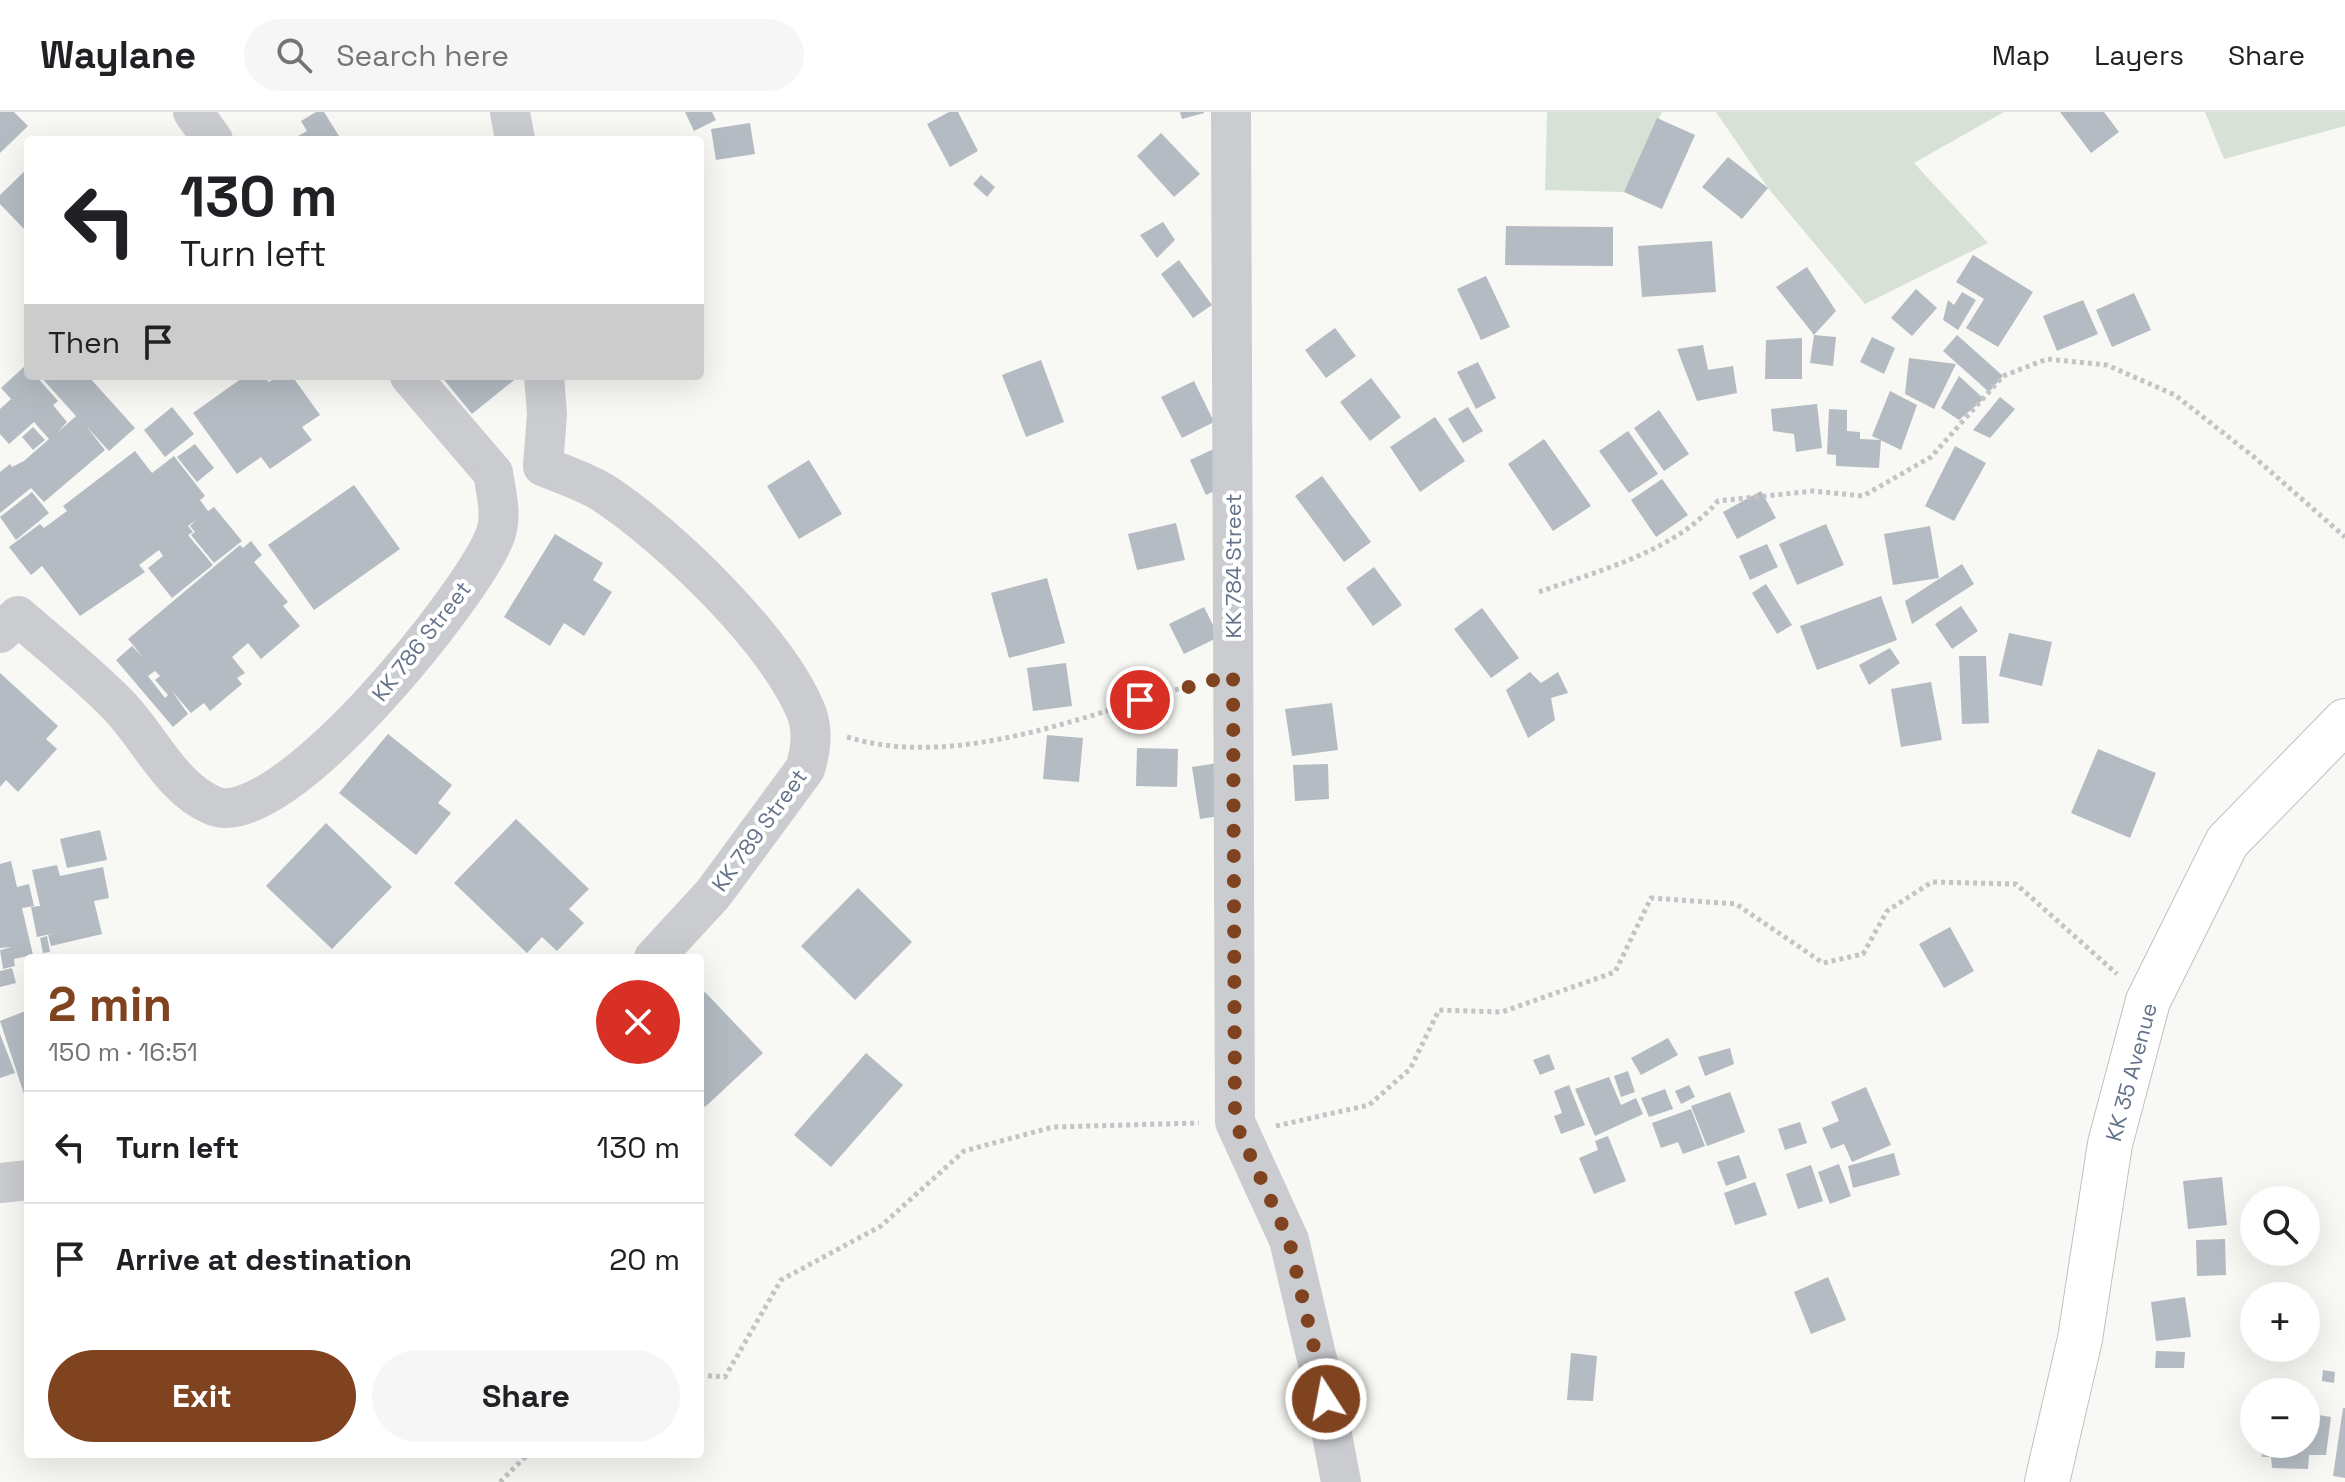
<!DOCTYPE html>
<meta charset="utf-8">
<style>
body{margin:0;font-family:"Space Grotesk",sans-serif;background:#f6f6f6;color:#202124;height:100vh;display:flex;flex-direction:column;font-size:30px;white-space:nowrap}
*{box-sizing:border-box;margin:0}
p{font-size:26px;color:#757577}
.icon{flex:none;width:44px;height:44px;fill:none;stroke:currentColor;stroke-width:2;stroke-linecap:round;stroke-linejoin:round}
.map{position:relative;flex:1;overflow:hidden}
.panel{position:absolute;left:24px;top:842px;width:680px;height:504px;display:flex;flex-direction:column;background:#fff;border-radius:8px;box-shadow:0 8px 32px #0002}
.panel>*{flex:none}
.guide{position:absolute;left:24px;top:24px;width:680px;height:244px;border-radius:8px;box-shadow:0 8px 32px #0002;background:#fff;color:#202124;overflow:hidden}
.tools{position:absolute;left:2240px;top:1074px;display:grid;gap:16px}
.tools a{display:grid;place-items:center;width:80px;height:80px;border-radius:50%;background:#fff;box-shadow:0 8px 32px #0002;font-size:40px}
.pin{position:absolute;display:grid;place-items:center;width:68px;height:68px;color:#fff;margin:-34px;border:4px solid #fff;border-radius:50%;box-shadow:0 2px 8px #0007}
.me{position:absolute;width:88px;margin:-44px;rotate:349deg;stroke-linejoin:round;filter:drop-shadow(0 0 6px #0008)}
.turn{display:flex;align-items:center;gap:28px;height:168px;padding:0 24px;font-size:36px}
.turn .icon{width:104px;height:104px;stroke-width:2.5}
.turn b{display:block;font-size:56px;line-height:68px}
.then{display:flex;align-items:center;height:76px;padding:0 24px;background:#0003;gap:16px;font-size:30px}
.round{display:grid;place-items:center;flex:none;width:84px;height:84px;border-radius:42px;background:#f6f6f6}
.summary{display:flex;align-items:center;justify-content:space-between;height:136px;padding:0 24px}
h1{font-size:48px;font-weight:700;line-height:60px;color:#80431f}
.action{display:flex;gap:16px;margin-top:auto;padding:16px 24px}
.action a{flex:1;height:92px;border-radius:48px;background:#80431f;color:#fff;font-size:32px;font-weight:700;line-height:92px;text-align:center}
.action a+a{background:#f6f6f6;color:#202124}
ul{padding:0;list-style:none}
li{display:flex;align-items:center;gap:24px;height:112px;padding:0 24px;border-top:2px solid #e0e0e0}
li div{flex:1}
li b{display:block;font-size:30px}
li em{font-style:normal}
header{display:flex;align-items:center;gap:48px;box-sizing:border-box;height:112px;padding:0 40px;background:#fff;border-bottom:2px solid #e0e0e0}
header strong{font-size:38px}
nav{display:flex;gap:44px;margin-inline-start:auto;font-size:28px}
.search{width:560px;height:72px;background:#f6f6f6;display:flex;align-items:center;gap:20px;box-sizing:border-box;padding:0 28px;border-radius:44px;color:#757577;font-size:30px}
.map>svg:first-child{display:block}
</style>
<header>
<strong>Waylane</strong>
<div class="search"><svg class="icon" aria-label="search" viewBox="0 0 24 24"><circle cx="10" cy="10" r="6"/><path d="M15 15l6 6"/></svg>Search here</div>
<nav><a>Map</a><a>Layers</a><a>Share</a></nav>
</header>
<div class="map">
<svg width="2345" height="1370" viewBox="0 0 2345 1370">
<rect width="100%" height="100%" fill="#f8f8f5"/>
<g fill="#d8e1d5">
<path d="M1547,0H1662L1624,80L1545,78Z"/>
<path d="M1716,0H2004L1914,51L1988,131L1865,192L1768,76Z"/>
<path d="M2205,0H2345V14L2224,47Z"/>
</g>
<g fill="#b4bbc2" fill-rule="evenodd">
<path d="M0,0H14L28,14L0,41Z"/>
<path d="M316,0H324L339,24L333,28H291L307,19L301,9Z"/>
<path d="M685,0H712L716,8L694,19Z"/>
<path d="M949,0H958L978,39L950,55L927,12Z"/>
<path d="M1180,0H1204V1L1182,7Z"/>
<path d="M2060,0H2104L2119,20L2091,41Z"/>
<path d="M1657,6L1695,23L1662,97L1624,80Z"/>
<path d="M750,11L755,42L716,48L711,17Z"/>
<path d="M1161,21L1200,62L1174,85L1137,44Z"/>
<path d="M1728,45L1768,76L1742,107L1702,75Z"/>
<path d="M28,56V121L0,92V83Z"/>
<path d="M981,63L995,75L987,85L973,72Z"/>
<path d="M1163,110L1175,128L1157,146L1140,123Z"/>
<path d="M1506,114L1613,115V154L1505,153Z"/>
<path d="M1712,129L1716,180L1642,185L1638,134Z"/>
<path d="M1973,143L2033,180L1998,235L1966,216L1984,187L1956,170Z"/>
<path d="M1179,148L1212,193L1193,206L1161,162Z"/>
<path d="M1807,155L1836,199L1814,223L1776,175Z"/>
<path d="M1486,164L1510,215L1481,228L1457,177Z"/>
<path d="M1916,177L1937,196L1912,224L1891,206Z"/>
<path d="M1962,180L1976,188L1958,218L1943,208L1948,188L1954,193Z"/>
<path d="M2134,181L2151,218L2112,235L2096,198Z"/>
<path d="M2083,188L2098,222L2057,239L2043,204Z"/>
<path d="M1335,216L1356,244L1326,266L1305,238Z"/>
<path d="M1814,223L1836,225L1833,254L1810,251Z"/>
<path d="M1957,223L2003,264L1989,280L1943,239Z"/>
<path d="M1872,225L1895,236L1884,262L1860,250Z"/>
<path d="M1802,226V267H1765L1766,228Z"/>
<path d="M1703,233L1708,258L1733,254L1737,281L1697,289L1677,237Z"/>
<path d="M1909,246L1956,252L1934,297L1905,282Z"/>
<path d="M1041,248L1064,310L1026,325L1002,263Z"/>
<path d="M1478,250L1496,286L1476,297L1457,260Z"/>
<path d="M26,253L28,264H36L58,289L53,293L67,310L57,321L76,304L40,264H88L135,316L109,339L86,314L105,338L44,390L31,376L0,401V360L10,352L12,355L24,349L49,327L34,310L9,332L0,322V297L11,287L1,276Z"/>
<path d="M245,264H264L269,270L278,264H292L320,303L302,315L312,328L270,357L261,345L237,362L193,301Z"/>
<path d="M441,264H519L472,302Z"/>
<path d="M1959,264L1984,287L1959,308L1941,296Z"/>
<path d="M1371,266L1401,305L1370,329L1340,290Z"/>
<path d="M1194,269L1214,310L1182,326L1161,285Z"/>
<path d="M1890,279L1917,293L1901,338L1872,324Z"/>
<path d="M2000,285L2015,297L1990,326L1973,318Z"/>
<path d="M1817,292L1822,336L1796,340L1794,322L1773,319L1771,297Z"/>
<path d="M172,295L194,322L165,345L144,318Z"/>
<path d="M1468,295L1483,319L1463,331L1448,307Z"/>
<path d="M1829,297L1847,298V319L1860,320V327L1881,328L1879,356L1836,354V343L1827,342Z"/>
<path d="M1659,298L1689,342L1664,359L1634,316Z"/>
<path d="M1435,305L1465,349L1420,380L1390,335Z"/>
<path d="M33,315L45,328L33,338L22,325Z"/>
<path d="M1628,319L1658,362L1629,381L1599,339Z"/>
<path d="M1544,327L1591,394L1553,419L1508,352Z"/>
<path d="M1231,329L1247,364L1206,383L1190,348Z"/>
<path d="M195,332L214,356L197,370L177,345Z"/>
<path d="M1955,334L1986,351L1954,409L1925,394Z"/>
<path d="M135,339L152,361L174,344L205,384L200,388L208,399L214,395L242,429L214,451L191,423L195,420L190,414L196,408L188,414L193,420L188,423L213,453L172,486L148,456L163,444L159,438L139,453L145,460L80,504L42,454L31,463L9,435L40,412L44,416L67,399L63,394Z"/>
<path d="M809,348L842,402L799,427L767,374Z"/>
<path d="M1322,364L1371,430L1344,450L1295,384Z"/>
<path d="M1662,367L1688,403L1656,425L1631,388Z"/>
<path d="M354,373L400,437L314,498L268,433Z"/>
<path d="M1761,379L1776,406L1737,427L1723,400Z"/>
<path d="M32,380L49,401L16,428L0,405Z"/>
<path d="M1176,411L1185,448L1137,458L1128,422Z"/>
<path d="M1826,412L1844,453L1797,473L1779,432Z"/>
<path d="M1930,414L1939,466L1893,473L1884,422Z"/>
<path d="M555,422L603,451L593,468L612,480L584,524L564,511L550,534L504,505Z"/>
<path d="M251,429L262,443L254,450L288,490L283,494L300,514L261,547L248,531L232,545L245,561L237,566L242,572L210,599L204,591L191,601L172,579L188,602L173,615L116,548L132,534L143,545L128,527L240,433L243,436ZM155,559L160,564L155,568L168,583L165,586L148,564Z"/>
<path d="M1767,432L1778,455L1750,468L1739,444Z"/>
<path d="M1962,452L1974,472L1912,512L1905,489Z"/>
<path d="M1374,455L1402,493L1373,514L1346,476Z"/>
<path d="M1047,466L1065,531L1009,546L991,481Z"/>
<path d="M1766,472L1792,513L1777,522L1752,481Z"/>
<path d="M1881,484L1897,528L1817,558L1800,514Z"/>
<path d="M1961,494L1978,519L1952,537L1935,512Z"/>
<path d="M1204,495L1219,525L1184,542L1169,512Z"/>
<path d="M1482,496L1519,546L1491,566L1454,517Z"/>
<path d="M2009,521L2052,530L2042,574L1999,564Z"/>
<path d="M1890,536L1900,551L1869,573L1859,553Z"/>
<path d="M1959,544H1986L1989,611L1962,612Z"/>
<path d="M1066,551L1072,594L1033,599L1027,556Z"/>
<path d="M1530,560L1541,571L1558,560L1568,581L1551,586L1555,608L1528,626L1506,578Z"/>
<path d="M0,561L58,614L46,627L57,637L18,680L6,668L0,675Z"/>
<path d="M1931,570L1942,628L1901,635L1891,577Z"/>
<path d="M1332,591L1338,638L1292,644L1285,597Z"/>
<path d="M388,622L452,673L438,691L451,701L416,743L339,681Z"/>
<path d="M1047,623L1083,626L1079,670L1043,667Z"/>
<path d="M1137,636L1178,637L1177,675L1136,674Z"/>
<path d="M2098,637L2156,661L2130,726L2071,701Z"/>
<path d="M1231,649L1240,701L1200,707L1192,655Z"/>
<path d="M1328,652L1329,687L1295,689L1293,653Z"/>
<path d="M516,707L589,777L569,797L584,811L557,839L542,825L527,841L454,771Z"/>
<path d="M326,711L392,775L332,837L266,774Z"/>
<path d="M100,718L107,748L67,756L60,727Z"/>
<path d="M11,749L17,775L29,772L34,794L22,796L33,843L14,847L15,854L3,857L0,838L12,835L0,836V752Z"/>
<path d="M57,753L60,764L103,755L109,786L94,789L102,822L51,834L48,823L55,821L37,825L31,795L40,794L32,758Z"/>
<path d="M858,776L912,830L855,888L801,834Z"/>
<path d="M1950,815L1974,859L1944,876L1919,832Z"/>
<path d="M47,824L50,840L43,841L40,826Z"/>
<path d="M12,856L16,871L0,875V859Z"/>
<path d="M705,880L763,941L705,995L700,989V884Z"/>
<path d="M28,898V984L25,985L0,909Z"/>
<path d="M0,922L15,961L0,966Z"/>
<path d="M1668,926L1678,943L1641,963L1631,946Z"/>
<path d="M1730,936L1734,952L1705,964L1698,945Z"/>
<path d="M866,941L903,973L831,1055L794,1023Z"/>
<path d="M1549,942L1555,957L1540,963L1533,948Z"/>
<path d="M1628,959L1635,980L1621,985L1614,964Z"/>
<path d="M1609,965L1621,993L1636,986L1643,1002L1595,1024L1575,977Z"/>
<path d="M1569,973L1585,1013L1561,1022L1554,1004L1562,1001L1554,979Z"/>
<path d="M1689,973L1695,985L1681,992L1675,979Z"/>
<path d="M1866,975L1891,1033L1852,1050L1844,1032L1831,1037L1822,1016L1839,1009L1831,990Z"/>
<path d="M1665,977L1673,997L1649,1005L1641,986Z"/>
<path d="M1730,980L1745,1020L1707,1034L1691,994Z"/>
<path d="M1691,997L1705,1034L1683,1042L1678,1030L1661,1036L1652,1011Z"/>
<path d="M1800,1010L1807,1031L1785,1038L1778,1017Z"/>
<path d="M1608,1024L1626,1069L1594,1082L1579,1046L1598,1038L1595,1029Z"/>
<path d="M1894,1041L1900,1063L1853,1076L1848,1054Z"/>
<path d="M1739,1043L1747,1066L1726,1074L1717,1050Z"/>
<path d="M1839,1052L1851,1084L1830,1092L1818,1060Z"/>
<path d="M1811,1053L1823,1089L1798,1097L1786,1062Z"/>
<path d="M2222,1065L2227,1113L2188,1117L2183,1069Z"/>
<path d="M1755,1070L1767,1103L1735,1113L1724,1081Z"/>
<path d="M2225,1127L2226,1163L2197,1164L2196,1128Z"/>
<path d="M1828,1165L1846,1208L1811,1222L1794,1180Z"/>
<path d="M2185,1185L2191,1225L2156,1229L2151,1190Z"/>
<path d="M2156,1239L2185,1240L2184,1256H2155Z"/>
<path d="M1571,1241L1597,1244L1593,1289L1567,1288Z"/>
<path d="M2323,1258L2335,1260L2334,1271L2322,1269Z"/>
<path d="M2307,1283L2312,1302L2331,1305L2326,1343H2309L2308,1357L2272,1356L2271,1345H2262L2261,1332H2306Z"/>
<path d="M2343,1296H2345V1366L2333,1364Z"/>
</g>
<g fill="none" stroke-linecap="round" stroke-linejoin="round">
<g stroke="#bec1c7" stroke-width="46">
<path id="secondary" d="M2047,1370L2080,1227L2110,1032L2148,889L2227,730L2345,609"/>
</g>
<g stroke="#c2c4c6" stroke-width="5" stroke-dasharray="4 4" stroke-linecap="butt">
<path d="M1539,480C1600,458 1674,440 1718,389L1813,379L1863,384L1931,345L2003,264L2047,247L2107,253L2175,283L2254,345L2345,425"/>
<path d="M847,625C958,659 1090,601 1196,572"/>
<path d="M1276,1014L1369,993L1410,957L1439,898L1502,900L1615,860L1651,786L1736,792L1823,851L1863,842L1887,799L1932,770L2016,772L2117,862"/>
<path d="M700,1263L725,1265L781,1168L881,1114L964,1039L1053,1015L1199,1011"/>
<path d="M500,1370L528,1342"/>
</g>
<g stroke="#caccd0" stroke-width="40">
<path d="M193,0L213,28"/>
<path d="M510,0L515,28"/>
<path d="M1231,0L1235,1010L1289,1128L1320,1260L1341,1370"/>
<path d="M410,264L493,361"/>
<path d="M543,354C563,363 587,370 605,382C670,425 774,526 805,597C814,617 811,638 805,657L713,782L654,846"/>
<path d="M543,354L547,302L544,264"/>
<path d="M0,521L18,504C51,533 87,561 118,593C149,624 171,677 214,694C282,721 476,480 496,421C502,402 496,380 493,361"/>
<path d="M0,1071L28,1068"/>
</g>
<use href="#secondary" stroke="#fff" stroke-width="44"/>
</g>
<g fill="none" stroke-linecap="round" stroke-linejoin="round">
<path stroke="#80431f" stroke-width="14" stroke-dasharray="0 25.2" d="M1140,588L1233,563L1235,1010L1289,1128L1326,1287"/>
</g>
<g text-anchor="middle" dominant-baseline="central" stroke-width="8" stroke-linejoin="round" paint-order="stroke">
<g font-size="22" fill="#647389" stroke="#fff">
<text transform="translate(1233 454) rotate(-90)">KK 784 Street</text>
<text transform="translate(421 529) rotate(-52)">KK 786 Street</text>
<text transform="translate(759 718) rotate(-54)">KK 789 Street</text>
<text transform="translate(2131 960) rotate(-75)">KK 35 Avenue</text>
</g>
</g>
</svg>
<div class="tools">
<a><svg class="icon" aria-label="search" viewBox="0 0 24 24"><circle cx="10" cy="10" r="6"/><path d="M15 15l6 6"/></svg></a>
<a>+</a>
<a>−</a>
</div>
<div class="pin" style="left:1140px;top:588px;background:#d93025"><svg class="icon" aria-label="arrive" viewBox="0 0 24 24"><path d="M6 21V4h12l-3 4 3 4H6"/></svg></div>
<svg class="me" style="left:1326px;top:1287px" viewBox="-20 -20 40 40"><circle r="17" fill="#80431f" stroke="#fff" stroke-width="3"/><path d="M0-11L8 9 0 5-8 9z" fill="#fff"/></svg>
<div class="guide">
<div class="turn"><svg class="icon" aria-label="left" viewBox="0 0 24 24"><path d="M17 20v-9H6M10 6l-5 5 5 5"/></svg><div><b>130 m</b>Turn left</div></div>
<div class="then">Then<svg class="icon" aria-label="arrive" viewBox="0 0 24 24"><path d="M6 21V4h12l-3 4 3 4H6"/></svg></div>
</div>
<section class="panel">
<div class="summary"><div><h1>2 min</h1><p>150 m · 16:51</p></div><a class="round" style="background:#d93025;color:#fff"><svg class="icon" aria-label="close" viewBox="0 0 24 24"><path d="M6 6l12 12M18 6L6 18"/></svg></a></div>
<ul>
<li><svg class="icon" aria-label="left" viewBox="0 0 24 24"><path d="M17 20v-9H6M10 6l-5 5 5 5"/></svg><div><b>Turn left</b></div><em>130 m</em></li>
<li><svg class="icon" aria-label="arrive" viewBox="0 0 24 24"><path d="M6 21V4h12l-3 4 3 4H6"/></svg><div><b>Arrive at destination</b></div><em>20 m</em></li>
</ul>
<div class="action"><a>Exit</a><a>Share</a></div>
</section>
</div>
